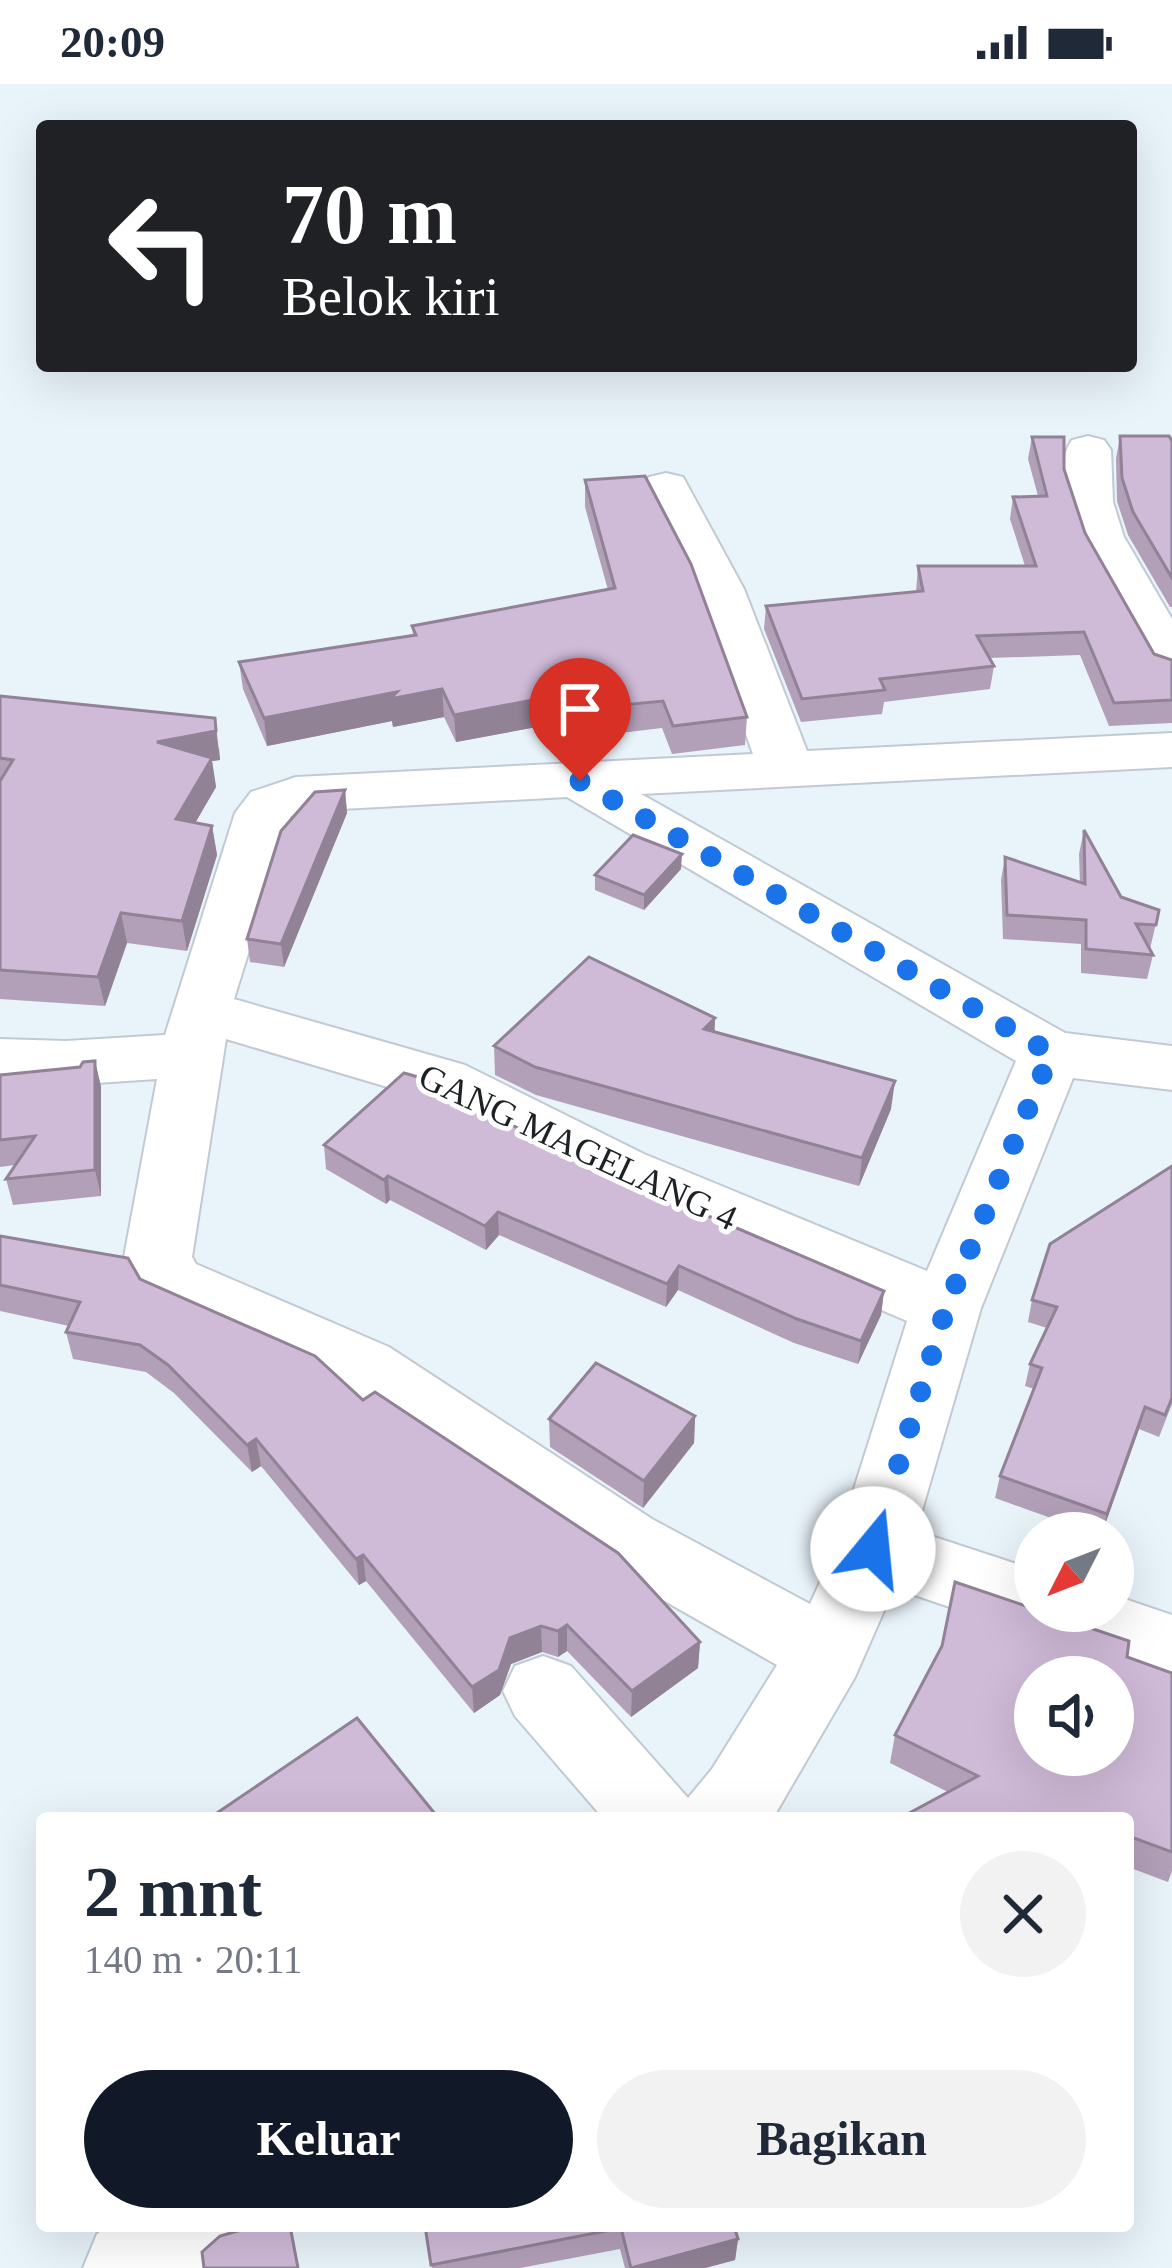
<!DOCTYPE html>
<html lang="id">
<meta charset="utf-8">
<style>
body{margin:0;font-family:Georgia,serif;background:#f2f2f3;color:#1f2937;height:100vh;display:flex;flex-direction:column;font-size:45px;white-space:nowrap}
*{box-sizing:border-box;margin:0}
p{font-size:39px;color:#747a83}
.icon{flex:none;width:66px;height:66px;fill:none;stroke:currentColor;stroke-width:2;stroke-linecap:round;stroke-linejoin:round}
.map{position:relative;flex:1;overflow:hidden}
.side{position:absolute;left:36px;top:1728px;width:1098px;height:420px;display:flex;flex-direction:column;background:#fff;border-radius:12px;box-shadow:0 12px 48px #0002}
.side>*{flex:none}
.top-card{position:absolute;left:36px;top:36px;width:1101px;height:252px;border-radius:12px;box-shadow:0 12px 48px #0002;background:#202124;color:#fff;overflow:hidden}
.needle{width:78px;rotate:228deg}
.tools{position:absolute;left:1014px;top:1428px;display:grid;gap:24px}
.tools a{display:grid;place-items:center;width:120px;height:120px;border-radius:50%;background:#fff;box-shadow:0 12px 48px #0002;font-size:60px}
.pin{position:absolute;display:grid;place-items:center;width:102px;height:102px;color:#fff;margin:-123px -51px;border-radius:50% 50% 50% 0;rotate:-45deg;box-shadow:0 0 12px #0007}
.pin .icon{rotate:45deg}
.me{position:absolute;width:132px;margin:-66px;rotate:17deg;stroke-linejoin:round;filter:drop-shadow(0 0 9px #0008)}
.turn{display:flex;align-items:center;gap:42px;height:252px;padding:0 48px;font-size:54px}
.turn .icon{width:156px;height:156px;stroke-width:2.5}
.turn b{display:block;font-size:84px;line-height:102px}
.round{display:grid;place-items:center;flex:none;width:126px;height:126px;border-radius:63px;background:#f2f2f3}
.overview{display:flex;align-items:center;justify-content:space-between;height:204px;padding:0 48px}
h1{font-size:72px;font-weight:800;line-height:90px}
.button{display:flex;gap:24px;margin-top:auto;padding:24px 48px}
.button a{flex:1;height:138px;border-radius:72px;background:#111827;color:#fff;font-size:48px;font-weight:800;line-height:138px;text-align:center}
.button a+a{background:#f2f2f3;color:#1f2937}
.status{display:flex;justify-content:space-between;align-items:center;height:84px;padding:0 60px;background:#fff;direction:ltr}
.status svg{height:33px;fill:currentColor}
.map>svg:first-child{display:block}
</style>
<div class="status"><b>20:09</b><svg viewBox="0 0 49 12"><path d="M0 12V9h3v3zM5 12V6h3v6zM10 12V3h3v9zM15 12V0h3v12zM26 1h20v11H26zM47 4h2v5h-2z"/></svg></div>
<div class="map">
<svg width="1172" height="2184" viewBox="0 0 1172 2184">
<rect width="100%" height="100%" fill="#e9f3fa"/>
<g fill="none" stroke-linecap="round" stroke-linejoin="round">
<g stroke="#c1cad2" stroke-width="4">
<g id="minor">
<path d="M1088,352L1104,356L1111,366L1113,418L1124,453L1172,535V596L1153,591L1146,580C1119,531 1035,409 1072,356Z"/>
<path d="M666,389L683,393L744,505L807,667L1172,649V683L641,710L1065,949L1172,962V1006L1073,994L981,1224L916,1447L1035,1486V1527H1113V1511L1172,1531V1599L894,1504L855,1593L773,1734H603L515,1632L503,1607L515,1582L543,1572L571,1582L688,1714L712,1685L777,1581L598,1479L339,1303L148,1218L124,1173L157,995L66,1001L0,999V955L66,957L165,951L235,729L251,708L296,693L753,670L694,505L642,403L649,393ZM567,713L1016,977L927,1187L644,1070L465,981L234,915L291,732L304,727ZM226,955L421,1013L598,1104L907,1237L835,1465L810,1520L652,1435L389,1263L196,1180L192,1173Z"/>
<path d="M109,2142H235L221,2175L210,2184H83L97,2150Z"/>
</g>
</g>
<use href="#minor" fill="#fff" fill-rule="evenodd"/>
</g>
<g fill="#b2a0b9">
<path d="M1120,352L1172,357V523H1170L1128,451L1117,417L1116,375Z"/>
<path d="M1032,353L1064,385L1085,449L1154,570L1172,576V639L1109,642L1080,571L990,574L994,582L990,605L884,618L882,630L801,638L764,545L766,522L916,508L918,482H1025L1010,435L1013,413L1038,412L1028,375Z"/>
<path d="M585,396L747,633L745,661L672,670L662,644L612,650L607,630L456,658L444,633L393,643L392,637L267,662L243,605L239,578L413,551L412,542L608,506L585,423Z"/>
<path d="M0,612L219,664L220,676L212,677L216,703L195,739L212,742L217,771L187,867L127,859L105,922L0,915Z"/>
<path d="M345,706L347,729L284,883L250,878L247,855Z"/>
<path d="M1084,746L1121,813L1159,826L1150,865L1153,871L1147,895L1081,889V860L1003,855L1001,796L1005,773L1080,799L1079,770Z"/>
<path d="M681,785L644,826L595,806V791Z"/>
<path d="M715,934L714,948L891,1025L859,1102L536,1011L495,991L494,962Z"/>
<path d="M95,977L101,1003V1112L13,1121L6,1095L15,1081L0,1083V991L80,983Z"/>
<path d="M324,1061L596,1084L884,1207L881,1231L858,1280L794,1259L678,1206L666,1223L499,1151L486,1166L390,1116L386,1120L326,1085Z"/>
<path d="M1172,1082V1320L1159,1353L1139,1345L1102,1449H1093L995,1414L1000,1392L1034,1305L1025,1302L1030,1280L1047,1244L1028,1238L1032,1216Z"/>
<path d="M0,1152L140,1195L363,1316L700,1558L698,1584L631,1633L567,1567L558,1573L542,1568L511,1580L500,1611L474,1629L366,1497L359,1501L261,1382L252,1388L174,1309L146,1288L73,1275L66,1248L69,1242L0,1227Z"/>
<path d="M695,1332L694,1359L643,1424L550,1363L549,1335Z"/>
<path d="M1127,1573L1172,1589V1787L1168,1798L1128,1783V1734L948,1708L890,1679L895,1651Z"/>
<path d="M425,2142H734L738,2155L735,2176L705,2184H625L620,2165L520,2184H432Z"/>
</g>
<g fill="#918296">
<path d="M607,602V630L456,658L454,631Z"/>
<path d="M442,605L444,633L393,643L392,637L267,662L264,634L397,608Z"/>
<path d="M215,634L220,676L212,677L216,703L180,765L157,658Z"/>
<path d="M345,706L347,729L284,883L281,860Z"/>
<path d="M212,742L217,771L187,867L182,837Z"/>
<path d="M682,770L681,785L644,826V811Z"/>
<path d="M121,829L127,859L105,922L98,893Z"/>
<path d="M715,934L714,963L704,945Z"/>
<path d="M95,977L101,1003V1112L95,1086Z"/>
<path d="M895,997L891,1025L859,1102L862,1074Z"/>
<path d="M388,1092L390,1116L386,1120L384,1096Z"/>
<path d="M498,1128L499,1151L486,1166L485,1142Z"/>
<path d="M679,1182L678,1206L666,1223L667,1200Z"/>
<path d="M884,1207L881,1231L858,1280L861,1257Z"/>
<path d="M1145,1323L1139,1345L1102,1449L1107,1430Z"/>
<path d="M695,1332L694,1359L643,1424L644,1397Z"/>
<path d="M256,1355L261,1382L252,1388L247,1361Z"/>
<path d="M363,1471L366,1497L359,1501L356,1475Z"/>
<path d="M567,1541V1567L558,1573V1547Z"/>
<path d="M541,1542L542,1568L511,1580L500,1611L474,1629L472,1603L510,1554Z"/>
<path d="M700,1558L698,1584L631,1633L632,1607Z"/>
<path d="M738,2155L735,2176L705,2184H634Z"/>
</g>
<g fill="#cfbad7" stroke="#918296" stroke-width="3" fill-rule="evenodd">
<path d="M1120,352H1169L1172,357V494L1133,428L1122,394Z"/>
<path d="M1032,353H1064V385L1085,449L1154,570L1172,576V616L1114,619L1084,548L977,552L994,582L880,595L885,606L802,615L766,522L923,507L918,482H1036L1013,413L1047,412Z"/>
<path d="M645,392L691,480L747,633L673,642L663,617L613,622L607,602L454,631L442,605L390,615L397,608L264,634L239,578L416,551L412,542L615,504L585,396Z"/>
<path d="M0,612L215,634L216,647L157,658L212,674L176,735L212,742L182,837L121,829L98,893L0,886V697L13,676L0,674Z"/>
<path d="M345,706L281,860L247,855L281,747L315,708Z"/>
<path d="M1084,746L1121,813L1159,826L1156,841L1136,840L1153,871L1086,865V836L1007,831L1005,773L1085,800Z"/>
<path d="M633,751L682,770L644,811L595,791Z"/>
<path d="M589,873L715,934L704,945L895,997L862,1074L535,983L494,962Z"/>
<path d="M95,977V1086L6,1095L35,1052L0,1056V991L80,983L83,978Z"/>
<path d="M404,989L418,993L596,1084L884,1207L861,1257L797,1235L679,1182L667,1200L498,1128L485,1142L388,1092L384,1096L324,1061Z"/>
<path d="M1172,1082V1314L1165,1331L1145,1323L1107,1430L1000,1392L1042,1284L1030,1280L1057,1223L1032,1216L1050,1160Z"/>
<path d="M0,1152L128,1174L140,1195L315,1272L363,1316L375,1308L618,1469L700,1558L632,1607L567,1541L558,1547L541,1542L510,1554L499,1586L472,1603L363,1471L356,1475L256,1355L247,1361L168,1281L140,1261L66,1248L80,1218L0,1201Z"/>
<path d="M596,1279L695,1332L644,1397L549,1335Z"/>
<path d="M955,1498L1035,1525V1527H1040L1129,1557L1127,1573L1172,1589V1768L1134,1754L1128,1761V1734H900L978,1692L895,1651L942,1562ZM1035,1593H1113V1671H1035Z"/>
<path d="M357,1634L436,1731L431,1734L211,1733Z"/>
<path d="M255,2142H290L298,2184H204L202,2168L220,2152Z"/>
<path d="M425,2142H734L738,2155L631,2184L621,2144L431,2181Z"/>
</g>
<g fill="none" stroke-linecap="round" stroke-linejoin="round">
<path stroke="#1a73e8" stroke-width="21" stroke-dasharray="0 37.8" d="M580,697L1051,969L946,1224L873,1465"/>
</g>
<g text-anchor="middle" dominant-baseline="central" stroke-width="10" stroke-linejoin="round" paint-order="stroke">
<g font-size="36" fill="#1d2124" stroke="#fefefe">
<text transform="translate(578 1063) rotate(25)">GANG MAGELANG 4</text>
</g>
</g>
</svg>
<div class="tools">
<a><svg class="needle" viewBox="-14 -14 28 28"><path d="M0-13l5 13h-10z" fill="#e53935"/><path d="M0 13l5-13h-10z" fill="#747a83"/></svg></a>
<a><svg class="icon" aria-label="sound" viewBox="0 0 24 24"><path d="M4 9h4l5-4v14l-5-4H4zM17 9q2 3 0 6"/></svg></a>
</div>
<div class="pin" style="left:580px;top:697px;background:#d93025"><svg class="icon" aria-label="arrive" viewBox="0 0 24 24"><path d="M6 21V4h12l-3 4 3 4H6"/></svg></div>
<svg class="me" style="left:873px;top:1465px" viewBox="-20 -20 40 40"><circle r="19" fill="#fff"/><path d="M0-13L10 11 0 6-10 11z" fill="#1a73e8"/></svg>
<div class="top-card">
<div class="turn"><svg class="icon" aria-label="left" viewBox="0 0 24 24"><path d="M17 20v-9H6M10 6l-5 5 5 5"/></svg><div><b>70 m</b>Belok kiri</div></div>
</div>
<section class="side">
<div class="overview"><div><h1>2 mnt</h1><p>140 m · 20:11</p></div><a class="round"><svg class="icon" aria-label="close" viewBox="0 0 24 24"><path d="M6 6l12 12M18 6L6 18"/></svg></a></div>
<div class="button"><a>Keluar</a><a>Bagikan</a></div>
</section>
</div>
